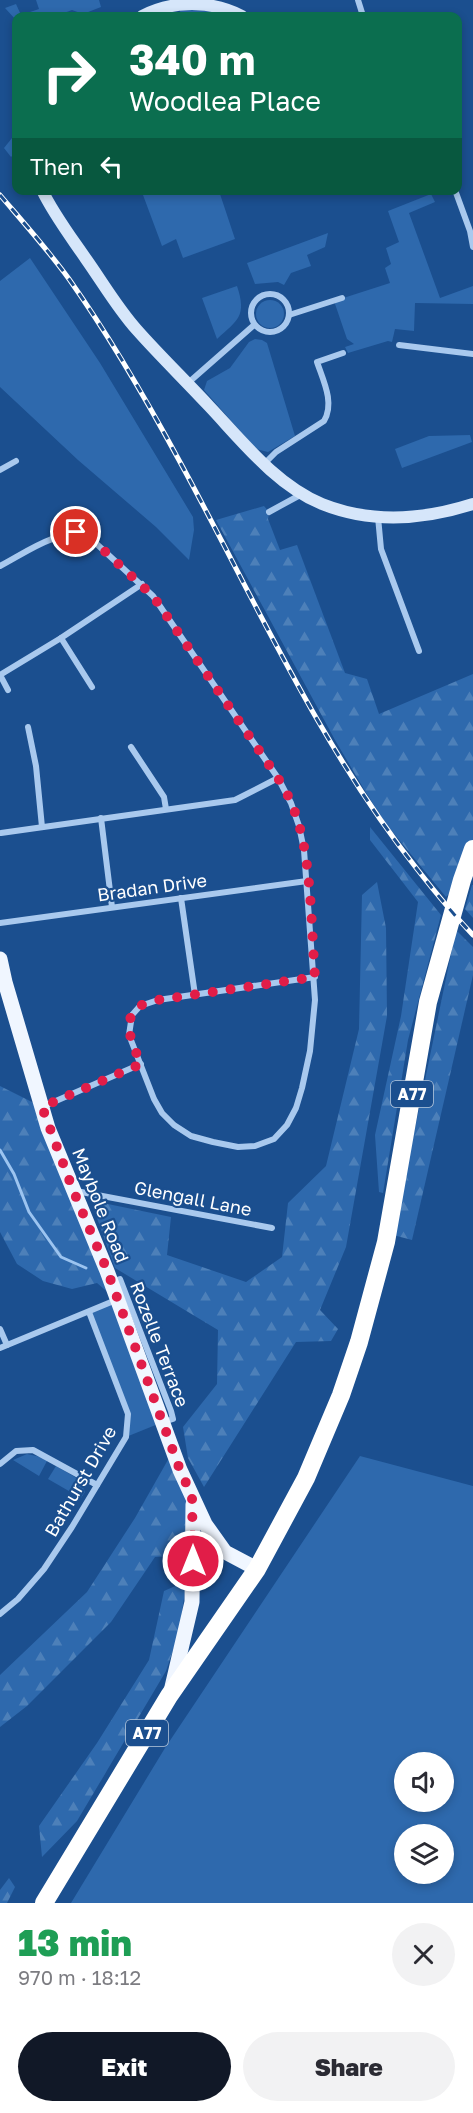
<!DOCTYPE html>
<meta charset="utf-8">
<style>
body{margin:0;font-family:"Golos Text",sans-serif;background:#f2f2f3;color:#2b2b33;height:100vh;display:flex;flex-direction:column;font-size:22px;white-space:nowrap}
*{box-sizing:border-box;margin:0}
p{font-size:20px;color:#7c7c81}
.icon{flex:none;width:33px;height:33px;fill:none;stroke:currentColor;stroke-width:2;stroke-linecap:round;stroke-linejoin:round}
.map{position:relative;height:1903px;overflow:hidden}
.drawer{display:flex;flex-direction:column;background:#fff;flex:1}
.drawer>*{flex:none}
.hud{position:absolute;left:12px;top:12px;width:450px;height:183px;border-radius:12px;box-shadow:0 3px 9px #0003;background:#0b6e4f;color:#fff;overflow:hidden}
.controls{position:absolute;left:394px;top:1752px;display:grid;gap:12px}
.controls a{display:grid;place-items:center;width:60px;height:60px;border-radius:50%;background:#fff;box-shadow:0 3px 9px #0003;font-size:30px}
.pin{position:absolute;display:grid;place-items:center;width:51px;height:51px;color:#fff;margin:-26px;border:3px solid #fff;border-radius:50%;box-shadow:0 2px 6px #0007}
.me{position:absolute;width:66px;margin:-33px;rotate:0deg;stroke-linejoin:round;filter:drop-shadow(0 0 4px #0008)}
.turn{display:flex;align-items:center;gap:21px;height:126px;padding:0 18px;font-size:27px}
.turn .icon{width:78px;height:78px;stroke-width:2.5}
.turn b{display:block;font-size:42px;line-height:51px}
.then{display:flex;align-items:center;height:57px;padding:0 18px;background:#0003;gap:12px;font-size:22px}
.round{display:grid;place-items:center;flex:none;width:63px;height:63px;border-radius:32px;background:#f2f2f3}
.overview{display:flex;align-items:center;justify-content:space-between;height:102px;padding:0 18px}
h1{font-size:36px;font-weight:800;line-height:45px;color:#1e9e55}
.cta{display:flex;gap:12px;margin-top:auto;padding:12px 18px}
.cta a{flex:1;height:69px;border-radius:36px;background:#111827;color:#fff;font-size:24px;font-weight:800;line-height:69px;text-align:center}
.cta a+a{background:#f2f2f3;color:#2b2b33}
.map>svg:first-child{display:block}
</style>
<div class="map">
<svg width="473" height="1903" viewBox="0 0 473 1903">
<defs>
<pattern id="forest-firs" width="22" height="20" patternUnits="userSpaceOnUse" patternTransform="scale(1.5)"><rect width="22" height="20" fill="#2e69ad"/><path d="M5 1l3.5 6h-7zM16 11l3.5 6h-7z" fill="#4d80b9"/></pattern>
</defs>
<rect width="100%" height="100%" fill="#1b4f8f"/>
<g fill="#2e69ad" fill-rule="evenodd">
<path d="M36,0H99L101,7L83,14L72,10L56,16H16V20L5,8L16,4L21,15L39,9Z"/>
<path d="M178,7L226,12L216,16H182Z"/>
<path d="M16,133V152L11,157L4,148Z"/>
<path d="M154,191H219L235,239L183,258L176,239L162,246L143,195Z"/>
<path d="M431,194L435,202L409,213L440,298L473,286V304L415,303L414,331L395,329L392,342L388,341L348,353L345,347L354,344L347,339L334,301L390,283L385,268L391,264L386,248L399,242L388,211Z"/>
<path d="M328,233L325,247L307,255L311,266L291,273L284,285L278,282L255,284L247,263Z"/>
<path d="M30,258L100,363L193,517L194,530L189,560L156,527L78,460L0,387V281Z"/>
<path d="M237,286C247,316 238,320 217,339L202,298Z"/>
<circle cx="270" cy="314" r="14"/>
<path d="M255,339L262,340L267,343L295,436L268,452L256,449L204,390L207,381L230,368L249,342Z"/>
<path d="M470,435L472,442L402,468L395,449L429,436Z"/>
<path d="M117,1300L163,1422L126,1437L128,1414L89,1312Z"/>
<path d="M27,1454L41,1457L47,1461L39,1476L13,1460Z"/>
<path d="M360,1456L473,1486V1903H71L165,1748ZM444,1762V1802H405V1762ZM405,1834H444V1874H405Z"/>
<path d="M56,1466L80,1480L85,1492L81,1498L48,1479Z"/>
</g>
<g fill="url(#forest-firs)">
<path d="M264,506L269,512L268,519L280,550L297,545L345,673L367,679L379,714L473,674V849L462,880L446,897L386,824L365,791L335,740L216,520Z"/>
<path d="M370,827L441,915L408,1040L383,1193L379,1192L375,1135L401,1016L418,902L370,840Z"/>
<path d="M377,882L386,928L387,1016L346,1247L320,1310L338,1329L331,1341L296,1342L204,1487L188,1458L183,1427L217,1384L218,1330L115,1268L93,1207L103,1203L171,1217L167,1255L246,1282L282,1257L288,1203L326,1166L359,1029L362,895Z"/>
<path d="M472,885H473V918L465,909Z"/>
<path d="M456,930L473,947V975L412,1240L393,1235Z"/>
<path d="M0,1086L42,1107L117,1300L97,1283L72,1289L43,1281L17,1264L0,1232Z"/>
<path d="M173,1451L192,1496L185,1539L180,1556L155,1557L111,1622L27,1706L0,1727V1675L87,1592L135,1518Z"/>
<path d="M180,1584L185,1591L179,1632L166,1671L77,1821L42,1857L39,1826L97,1743L149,1660L164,1591Z"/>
<path d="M9,1878L15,1887L7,1903H0V1890Z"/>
</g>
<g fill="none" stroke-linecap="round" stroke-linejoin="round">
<path stroke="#9cc4f0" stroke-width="3" d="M0,1150L14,1174L29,1212L61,1257L86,1268"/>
<g stroke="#a9c9ee" stroke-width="6">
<path d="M358,0L363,16"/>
<path d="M455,190L470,231L473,247"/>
<circle cx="270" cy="313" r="19"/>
<path d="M289,315L342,298"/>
<path d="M399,345L473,354"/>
<path d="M188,383L254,325"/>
<path d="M264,464L276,452L324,421C335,403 323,380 317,362L343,353"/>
<path d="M0,470L16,461"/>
<path d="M269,512L302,494"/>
<path d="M378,517L381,549L419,651"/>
<path d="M0,566C27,552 58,528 88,536L153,596L278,778L291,803L299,826L304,850L315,1000L310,1051L302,1088L296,1108L287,1125L274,1139L255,1146L238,1147L213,1142L191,1136L174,1125L162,1113L154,1099L129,1035L132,1015L140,1006L158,1000L315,977"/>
<path d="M61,638L92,687"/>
<path d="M8,690L0,675L61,638L142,584"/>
<path d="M28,727L36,766L42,827"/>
<path d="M131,747L164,797L166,809"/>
<path d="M101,818L112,907"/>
<path d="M1,833L235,800L278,778"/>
<path d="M181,898L195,995"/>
<path d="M0,923L307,881"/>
<path d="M42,1107L141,1064"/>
<path d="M76,1191L272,1228"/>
<path d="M111,1282L120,1279L171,1411L173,1419L163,1422"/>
<path d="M0,1329L7,1345"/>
<path d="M0,1348L116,1300"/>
<path d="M0,1464L16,1451L33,1450L97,1485"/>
<path d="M0,1614L18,1599L44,1569L72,1527L126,1437L128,1414L89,1312"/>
</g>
<g stroke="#d6e6fa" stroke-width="12">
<path d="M142,16C173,0 211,0 242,16"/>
<path d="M42,190C54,215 71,237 86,259C103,283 118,309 137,330C160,356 185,380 209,406C242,441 276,485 322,504C372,524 423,520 473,504"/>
</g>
<g stroke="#f0f6ff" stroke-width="15">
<path d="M0,959L5,982L48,1128L107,1271L180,1470L205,1524L225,1552L257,1569"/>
<path d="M172,1687L192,1602L193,1504"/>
</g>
<path stroke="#fff" stroke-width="18" d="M44,1903L169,1696L257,1569L306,1478L341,1395L359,1342L386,1242L428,1002L462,880L473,849"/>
<g stroke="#fff" stroke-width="5">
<path id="rail" d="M0,195C23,222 48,250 69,279C110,337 146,399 180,462C255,600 319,745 417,869C435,892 453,914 473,935"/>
</g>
<use href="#rail" stroke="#1b4f8f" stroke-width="3" stroke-dasharray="9" stroke-linecap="butt"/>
</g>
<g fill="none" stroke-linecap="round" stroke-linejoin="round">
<path stroke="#e11d48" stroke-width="10" stroke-dasharray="0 18" d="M76,532L88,536L153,596L278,778C282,786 288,794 291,803C312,847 311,927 315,977L158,1000C153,1002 145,1003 140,1006C119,1020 134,1047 141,1064L42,1107L73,1190L107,1270L180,1470L192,1496L193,1561"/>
</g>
<g text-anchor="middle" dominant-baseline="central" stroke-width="4.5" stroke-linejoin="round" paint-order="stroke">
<g fill="#1b4f8f" stroke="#bbcadd" stroke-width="1.5">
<rect x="391" y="1081" width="42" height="26" rx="4.5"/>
<rect x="126" y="1720" width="42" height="26" rx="4.5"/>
</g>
<g font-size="16" font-weight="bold" fill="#fff">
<text x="412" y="1094">A77</text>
<text x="147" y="1733">A77</text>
</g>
<g font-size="18" fill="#fff" stroke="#1b4f8f">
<text transform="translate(152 887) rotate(-8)">Bradan Drive</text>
<text transform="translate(193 1198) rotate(11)">Glengall Lane</text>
<text transform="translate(101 1205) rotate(68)">Maybole Road</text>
<text transform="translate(160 1344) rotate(69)">Rozelle Terrace</text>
<text transform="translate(80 1481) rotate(-60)">Bathurst Drive</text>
</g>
</g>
</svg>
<div class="controls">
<a><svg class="icon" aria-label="sound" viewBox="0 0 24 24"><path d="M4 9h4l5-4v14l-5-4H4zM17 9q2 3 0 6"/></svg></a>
<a><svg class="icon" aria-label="layers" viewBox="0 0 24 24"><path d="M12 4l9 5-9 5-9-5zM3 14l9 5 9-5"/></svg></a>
</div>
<div class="pin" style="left:76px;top:532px;background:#d93025"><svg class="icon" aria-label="arrive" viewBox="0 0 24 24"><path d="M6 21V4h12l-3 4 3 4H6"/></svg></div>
<svg class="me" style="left:193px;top:1561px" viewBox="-20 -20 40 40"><circle r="17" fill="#e11d48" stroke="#fff" stroke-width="3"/><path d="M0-11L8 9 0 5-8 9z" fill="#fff"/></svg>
<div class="hud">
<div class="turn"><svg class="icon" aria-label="right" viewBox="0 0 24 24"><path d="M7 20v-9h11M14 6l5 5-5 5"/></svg><div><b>340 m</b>Woodlea Place</div></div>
<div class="then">Then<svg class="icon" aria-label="left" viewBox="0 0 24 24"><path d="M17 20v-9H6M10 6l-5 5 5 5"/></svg></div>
</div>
</div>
<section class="drawer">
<div class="overview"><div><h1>13 min</h1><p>970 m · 18:12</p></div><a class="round"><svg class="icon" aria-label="close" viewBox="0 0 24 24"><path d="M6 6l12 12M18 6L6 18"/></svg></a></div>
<div class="cta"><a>Exit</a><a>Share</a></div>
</section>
